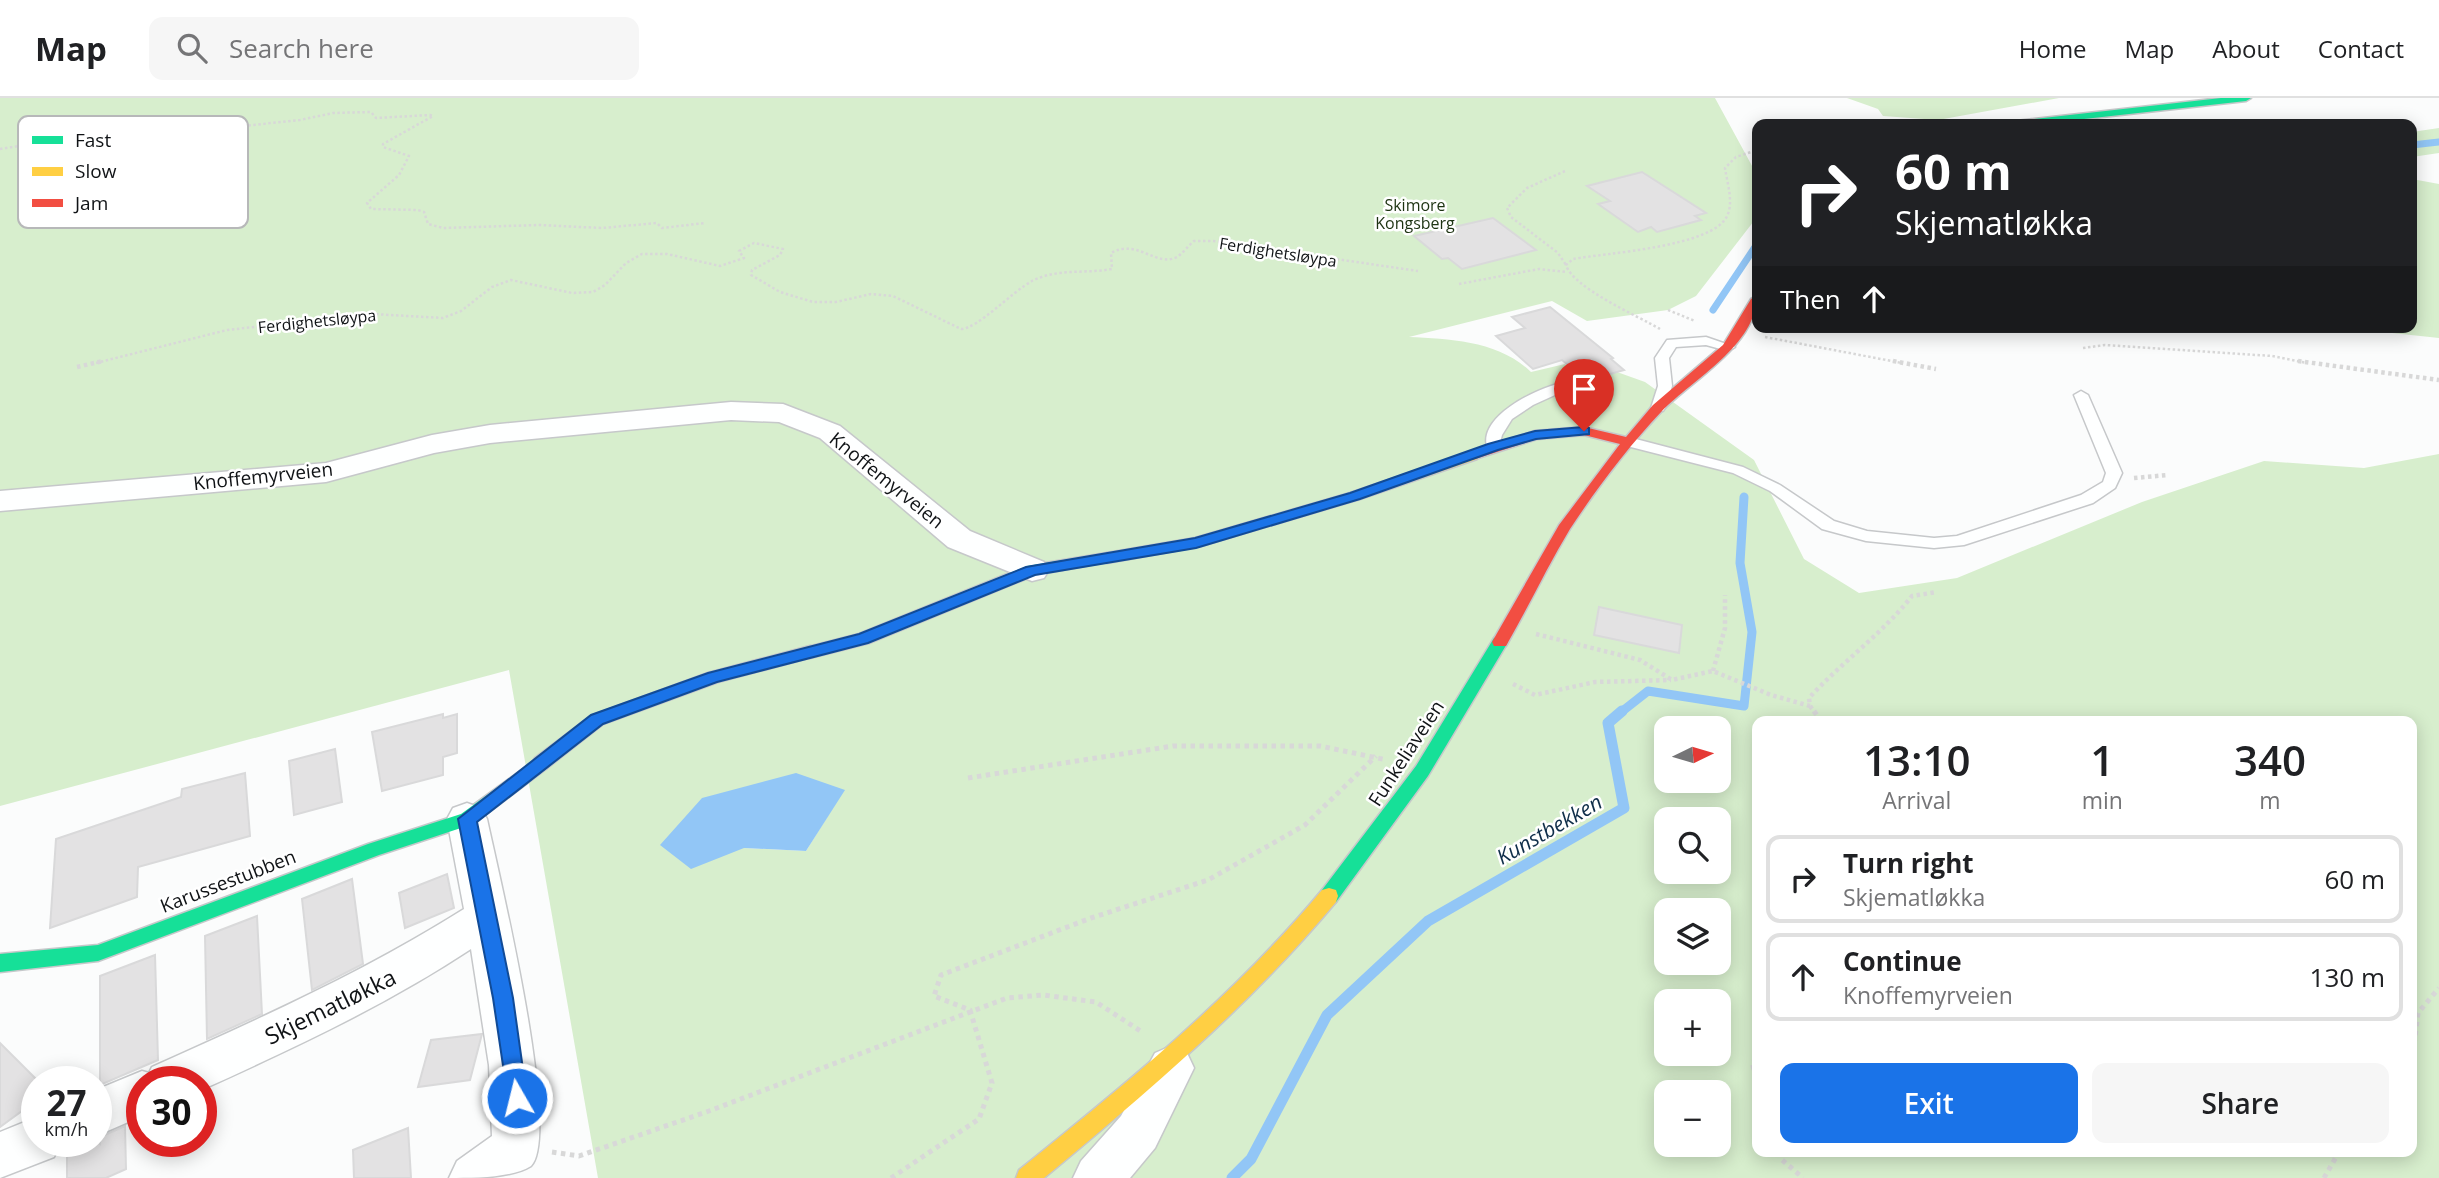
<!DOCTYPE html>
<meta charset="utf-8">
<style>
body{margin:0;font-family:"Open Sans",sans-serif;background:#f6f6f6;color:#202124;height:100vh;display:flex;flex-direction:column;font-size:26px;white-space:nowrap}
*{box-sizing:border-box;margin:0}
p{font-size:23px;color:#757577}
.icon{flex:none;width:38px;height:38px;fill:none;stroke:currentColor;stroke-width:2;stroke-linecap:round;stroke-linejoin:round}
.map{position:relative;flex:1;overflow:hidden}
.side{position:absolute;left:1752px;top:618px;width:665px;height:441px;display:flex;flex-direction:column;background:#fff;border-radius:14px;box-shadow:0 4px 18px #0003}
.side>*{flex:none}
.top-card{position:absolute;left:1752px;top:21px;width:665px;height:214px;border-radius:14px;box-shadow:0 4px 18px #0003;background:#202124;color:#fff;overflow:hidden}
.needle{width:46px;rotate:85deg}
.fabs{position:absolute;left:1654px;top:618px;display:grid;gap:14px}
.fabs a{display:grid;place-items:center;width:77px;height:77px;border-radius:14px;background:#fff;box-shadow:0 4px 18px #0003;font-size:35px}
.speed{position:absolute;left:21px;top:968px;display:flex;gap:14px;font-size:35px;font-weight:700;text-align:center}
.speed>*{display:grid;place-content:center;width:91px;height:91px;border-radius:50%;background:#fff;box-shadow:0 4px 18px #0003;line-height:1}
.speed small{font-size:18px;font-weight:400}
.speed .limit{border:10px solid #d22;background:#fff;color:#111}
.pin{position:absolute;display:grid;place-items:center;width:60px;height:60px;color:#fff;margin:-72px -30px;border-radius:50% 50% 50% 0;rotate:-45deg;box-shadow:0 0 7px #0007}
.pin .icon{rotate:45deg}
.me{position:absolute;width:77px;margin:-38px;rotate:352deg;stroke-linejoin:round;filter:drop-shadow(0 0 5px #0008)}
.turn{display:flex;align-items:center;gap:24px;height:147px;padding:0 28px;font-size:32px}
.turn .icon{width:91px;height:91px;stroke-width:2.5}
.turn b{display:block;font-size:49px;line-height:60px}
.then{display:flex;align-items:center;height:66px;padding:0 28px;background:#0003;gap:14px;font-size:26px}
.eta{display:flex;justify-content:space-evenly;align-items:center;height:119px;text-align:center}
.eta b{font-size:42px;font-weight:600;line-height:49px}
.button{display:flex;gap:14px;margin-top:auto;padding:14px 28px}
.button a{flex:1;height:80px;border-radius:14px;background:#1a73e8;color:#fff;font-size:28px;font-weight:600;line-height:80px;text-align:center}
.button a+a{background:#f6f6f6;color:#202124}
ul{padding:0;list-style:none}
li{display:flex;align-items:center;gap:21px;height:88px;margin:0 14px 10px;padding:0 14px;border:4px solid #e0e0e0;border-radius:14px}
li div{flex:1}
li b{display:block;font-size:26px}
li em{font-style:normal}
header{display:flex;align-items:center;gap:42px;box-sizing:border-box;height:98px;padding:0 35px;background:#fff;border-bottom:2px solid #e0e0e0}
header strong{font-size:33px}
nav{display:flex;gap:38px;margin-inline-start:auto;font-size:24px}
.search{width:490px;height:63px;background:#f6f6f6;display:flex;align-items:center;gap:18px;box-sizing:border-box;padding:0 24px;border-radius:14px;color:#757577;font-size:26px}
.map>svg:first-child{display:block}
</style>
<header>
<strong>Map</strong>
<div class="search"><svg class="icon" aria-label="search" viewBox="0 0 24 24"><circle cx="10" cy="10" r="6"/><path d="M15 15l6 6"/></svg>Search here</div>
<nav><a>Home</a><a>Map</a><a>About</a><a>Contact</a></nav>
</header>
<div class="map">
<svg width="2439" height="1080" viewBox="0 0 2439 1080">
<rect width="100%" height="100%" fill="#fbfcfc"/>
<g fill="#d7eecd" fill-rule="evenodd">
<path d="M0,0H1715L1757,77V119L1696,198L1668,212L1587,223L1552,203L1409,239C1451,241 1499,243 1531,274L1565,266L1573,274L1591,267L1603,269L1645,284L1754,362L1804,461L1859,495L1957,480L2142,404L2264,363L2364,370L2439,356V1080H598L509,572L0,708ZM1757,623H2412V1054H1757ZM1666,630H1718V682H1666ZM844,692L806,753L744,750ZM1666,721H1718V774H1666ZM1666,812H1718V864H1666ZM1666,903H1718V956H1666ZM1666,994H1718V1046H1666Z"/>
<path d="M1847,0H2059L1938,22L1883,18L1878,11Z"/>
<path d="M2439,30V55L2412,59V34Z"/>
<path d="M2412,81L2439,86V240L2336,229H2412Z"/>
</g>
<path fill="#92c6f6" d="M796,675L845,692L806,753L744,750L691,771L660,747L702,700Z"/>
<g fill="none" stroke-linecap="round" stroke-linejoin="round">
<g stroke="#92c6f6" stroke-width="7">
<path d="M2412,47L2439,44"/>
<path d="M1713,212L1757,146"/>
</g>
<path stroke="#92c6f6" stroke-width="9" d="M1620,615L1648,593L1744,608L1752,534L1740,465L1744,399"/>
<path stroke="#92c6f6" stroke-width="11" d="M1232,1080L1251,1061L1327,917L1428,823L1624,710L1608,625L1622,613"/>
</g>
<g fill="#e3e2e3" stroke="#d9d9da" stroke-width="2">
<path d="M1642,74L1706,115L1695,118L1701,122L1657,134L1651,129L1638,134L1598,106L1610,103L1587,88Z"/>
<path d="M1493,120L1536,152L1462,171L1448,160L1442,161L1414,138Z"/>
<path d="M1550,209L1613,260L1611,261L1624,272L1593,281L1581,270L1574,272L1562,262L1533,271L1496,238L1525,230L1512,219Z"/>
<path d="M1599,509L1682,527L1679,555L1594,537Z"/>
<path d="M443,616V620L457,616V655L443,659V677L382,693L372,634Z"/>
<path d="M335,651L342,704L294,717L289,663Z"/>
<path d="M245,675L250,738L138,769L137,799L50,830L56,741L181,699L182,691Z"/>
<path d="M447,776L454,810L405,830L399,795Z"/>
<path d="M352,781L363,866L312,892L302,801Z"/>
<path d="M257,818L262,916L207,941L205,838Z"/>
<path d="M155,857L158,962L100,987V878Z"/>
<path d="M482,936L470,982L418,989L431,942Z"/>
<path d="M0,945L37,982V1002L0,1029Z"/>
<path d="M125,1028L126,1071L106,1080H67V1049L81,1043H96L100,1046V1039Z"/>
<path d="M408,1030L411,1080H354L353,1052Z"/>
</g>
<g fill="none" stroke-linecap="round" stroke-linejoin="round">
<g stroke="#c6c8ca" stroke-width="3">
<g id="lane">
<path d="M1706,239L1735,249L1728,253L1706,247L1676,249L1669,260L1672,288L1665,310L1663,313H1653L1651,310L1658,288L1655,260L1667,242Z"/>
<path d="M1561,285L1566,286V292L1533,307L1512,321L1502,337L1498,352H1488C1475,319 1536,291 1561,285Z"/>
<path d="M2081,293L2088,297L2122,375L2115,390L2093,405L1964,447L1934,450L1866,443L1822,431L1770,393L1733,375L1623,347L1621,344L1628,339L1743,369L1780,387L1834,423L1867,433L1934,440L1957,438L2081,397L2103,384L2106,375L2074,297Z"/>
</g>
</g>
<g stroke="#c6c8ca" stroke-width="3">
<g id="street">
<path d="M731,304L783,306L840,328L970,433L1044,464L1049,472L1044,480L1032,483L948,449L820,340L779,324L731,322L490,345L434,355L326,384L0,413V393L326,365L432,337L490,327Z"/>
<path d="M467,705L481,710L487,721C498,773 562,1036 531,1068C512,1080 475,1080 449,1080L457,1063L492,1038L489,967L471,851C386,907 294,950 201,992V984H142V1018L96,1038V992L142,973L149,975L152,969C259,921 364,874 464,811L447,721L453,710Z"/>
<path d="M1171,948L1187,955L1194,970L1155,1050L1130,1080H1073L1081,1063L1121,1018L1155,955Z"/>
<path d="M37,1019V1043H61L54,1059L0,1080V1034Z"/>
</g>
</g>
<g stroke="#c6c8ca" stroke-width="3">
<g id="fast">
<path d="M2221,0H2251L2246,3L2039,26H2011L2016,23Z"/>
<path d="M1107,455L1114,460L1112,463L1035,477L869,545L810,560L802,554L804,550L859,536L1027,468Z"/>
<path d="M1500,538L1508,544L1428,678L1336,804L1329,806L1322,804L1320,798L1322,792L1416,668L1494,540Z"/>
<path d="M541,658L547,660L550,665L547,670L473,726L379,757L98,863L0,874V856L98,847L368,746L461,716Z"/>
</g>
</g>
<g stroke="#c6c8ca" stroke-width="3">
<g id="slow">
<path d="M1472,354L1477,355L1479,358L1477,361L1360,401L1201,448L1107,465L1100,460L1107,455L1195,440L1350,395Z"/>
<path d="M810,548L816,550L818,554L816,558L718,584L603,626L547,670H535L532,665L535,660L591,618L708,575Z"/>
<path d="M1329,790L1336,792L1338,798L1336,804C1249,908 1148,994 1044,1080H1016L1019,1072C1127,985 1233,899 1322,792Z"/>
</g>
</g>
<g stroke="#c6c8ca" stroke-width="3">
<path id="jam" d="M1757,197C1757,247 1693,281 1662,313C1628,349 1597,390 1570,431C1547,469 1528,510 1506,548H1494L1492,544L1559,427L1620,346L1584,337L1537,341L1472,362L1467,361L1465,358L1467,355L1535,333L1584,329L1626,339L1653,307L1723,247L1751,201Z"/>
</g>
<g stroke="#d8d8d8" stroke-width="2.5" stroke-dasharray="2.5 2.5" stroke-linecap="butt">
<path d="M0,51L56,42L104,40L161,32L196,33L300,22L333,15L371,14L376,20L430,17L433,18L383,46V49L409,58L399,77L367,105L371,111L418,112L424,114L428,126L443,130L539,127L602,130L657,125L662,130L705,125"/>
<path d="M1565,73L1527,90L1507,110L1511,119L1558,155L1566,167"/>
<path d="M1459,186L1539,171L1567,174"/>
<path d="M1668,212L1695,223"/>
<path d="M1660,231C1638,218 1573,190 1566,167L1573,161C1605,155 1713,149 1727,118C1734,104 1727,85 1725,70L1736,59L1757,52"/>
<path d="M1765,239L1902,265"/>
<path d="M2083,250L2105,247L2272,258L2307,265"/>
<path d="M96,265L227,232L373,216L443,220L461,213L492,189L511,182L572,195L593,194L605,187L626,165L642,156H667L720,168L744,160L739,153L754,145L783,151L780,157L752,172L751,177L780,194L813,204H836L871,196L893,198L961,231C977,231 1012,194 1032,183C1057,170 1085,176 1112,171L1111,155C1137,140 1157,170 1177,159C1183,155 1188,148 1194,143H1213L1418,173"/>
</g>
<g stroke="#d8d8d8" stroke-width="4.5" stroke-dasharray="3.5 3.5" stroke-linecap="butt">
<path d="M1893,263L1936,271"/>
<path d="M2298,263L2439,282"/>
<path d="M77,269L103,263"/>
<path d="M2134,380L2168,377"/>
<path d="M1536,536L1640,562L1672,582L1713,573L1771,597L1810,608L1809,600C1842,564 1882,536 1912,498L1937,494"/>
<path d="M1713,573L1725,530V497"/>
<path d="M1513,586L1535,597L1595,584L1671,582"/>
<path d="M1810,608L1815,615"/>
</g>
<g stroke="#d8d8d8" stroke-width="5" stroke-dasharray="4.5 4.5" stroke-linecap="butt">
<path d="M1814,613L1821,623"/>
<path d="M968,680L1173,648H1320L1387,662"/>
<path d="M1757,950L1753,968L1757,984"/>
<path d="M2412,964L2418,915L2439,890"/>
<path d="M552,1054L579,1058L709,1013L1007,900L1043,897L1096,904L1142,934"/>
<path d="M1779,1054L1781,1061L1803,1080"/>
<path d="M891,1080L979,1021L992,985L970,912L934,898L941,877L1091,820L1208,782L1305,727L1376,658"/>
<path d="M2324,1080L2339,1054"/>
</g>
<use href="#lane" fill="#feffff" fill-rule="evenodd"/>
<use href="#street" fill="#feffff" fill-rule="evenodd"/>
<use href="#fast" fill="#16e098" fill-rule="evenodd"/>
<use href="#slow" fill="#ffcf43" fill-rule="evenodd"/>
<use href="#jam" fill="#f24e42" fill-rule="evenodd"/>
</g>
<path fill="#1a73e8" stroke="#114b97" stroke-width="2" d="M1584,329L1589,330V336L1536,341L1498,352L1360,401L1196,450L1035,477L868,545L717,584L603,626L477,724L513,900L527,1000L524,1008L517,1011L509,1008L493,900L458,721L591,617L708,575L859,536L1026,469L1195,440L1350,395L1488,346L1535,333Z"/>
<g text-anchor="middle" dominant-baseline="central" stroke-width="5" stroke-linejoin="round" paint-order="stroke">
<g font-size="16" fill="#1d3312" stroke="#fff">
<text x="1415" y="107">Skimore<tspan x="1415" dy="18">Kongsberg</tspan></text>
</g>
<g font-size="16" fill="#101316" stroke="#fff">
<text transform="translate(1278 154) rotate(9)">Ferdighetsløypa</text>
<text transform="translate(317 223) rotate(-6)">Ferdighetsløypa</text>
</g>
<g font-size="19" fill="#101316" stroke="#fff">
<text transform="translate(263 378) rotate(-6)">Knoffemyrveien</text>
<text transform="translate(887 382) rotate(39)">Knoffemyrveien</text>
<text transform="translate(1406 655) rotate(-57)">Funkeliaveien</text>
<text transform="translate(228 783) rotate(-21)">Karussestubben</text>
</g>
<g font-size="21" font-style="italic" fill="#0f2e49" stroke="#fff">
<text transform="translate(1549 731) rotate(-30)">Kunstbekken</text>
</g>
<g font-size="23" fill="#101316" stroke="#fff">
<text transform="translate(330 908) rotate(-26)">Skjematløkka</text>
</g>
</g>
<rect x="18" y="18" width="230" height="112" rx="10" fill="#fff" stroke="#b7b8b9" stroke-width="2"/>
<rect x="32" y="38" width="31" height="8" fill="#16e098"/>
<rect x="32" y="69" width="31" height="9" fill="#ffcf43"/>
<rect x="32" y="101" width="31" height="8" fill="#f24e42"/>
<g font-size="19" fill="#101316">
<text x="75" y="49">Fast</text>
<text x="75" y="80">Slow</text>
<text x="75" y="112">Jam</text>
</g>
</svg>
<div class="fabs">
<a><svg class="needle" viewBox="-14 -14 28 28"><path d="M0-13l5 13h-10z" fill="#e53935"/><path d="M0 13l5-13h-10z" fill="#757577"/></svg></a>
<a><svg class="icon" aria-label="search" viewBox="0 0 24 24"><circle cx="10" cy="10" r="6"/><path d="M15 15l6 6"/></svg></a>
<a><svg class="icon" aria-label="layers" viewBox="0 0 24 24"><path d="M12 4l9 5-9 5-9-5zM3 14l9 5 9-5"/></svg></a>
<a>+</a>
<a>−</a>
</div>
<div class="speed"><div>27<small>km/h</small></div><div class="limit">30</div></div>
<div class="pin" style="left:1584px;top:333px;background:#d93025"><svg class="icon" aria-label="arrive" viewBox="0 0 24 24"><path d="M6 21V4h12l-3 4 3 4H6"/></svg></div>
<svg class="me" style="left:517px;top:1000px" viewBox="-20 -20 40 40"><circle r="17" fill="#1a73e8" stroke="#fff" stroke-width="3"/><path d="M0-11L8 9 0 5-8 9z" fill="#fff"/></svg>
<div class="top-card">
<div class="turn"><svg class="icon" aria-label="right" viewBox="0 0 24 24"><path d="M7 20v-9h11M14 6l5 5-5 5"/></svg><div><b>60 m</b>Skjematløkka</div></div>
<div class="then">Then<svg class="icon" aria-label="ahead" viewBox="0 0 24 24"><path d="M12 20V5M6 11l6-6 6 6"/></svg></div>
</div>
<section class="side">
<div class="eta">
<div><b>13:10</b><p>Arrival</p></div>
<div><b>1</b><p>min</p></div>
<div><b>340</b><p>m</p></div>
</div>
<ul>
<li><svg class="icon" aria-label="right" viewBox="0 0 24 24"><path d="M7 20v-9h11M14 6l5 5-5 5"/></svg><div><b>Turn right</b><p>Skjematløkka</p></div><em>60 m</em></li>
<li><svg class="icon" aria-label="ahead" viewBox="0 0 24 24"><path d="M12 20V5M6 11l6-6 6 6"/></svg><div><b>Continue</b><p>Knoffemyrveien</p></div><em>130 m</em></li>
</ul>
<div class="button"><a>Exit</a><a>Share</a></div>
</section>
</div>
